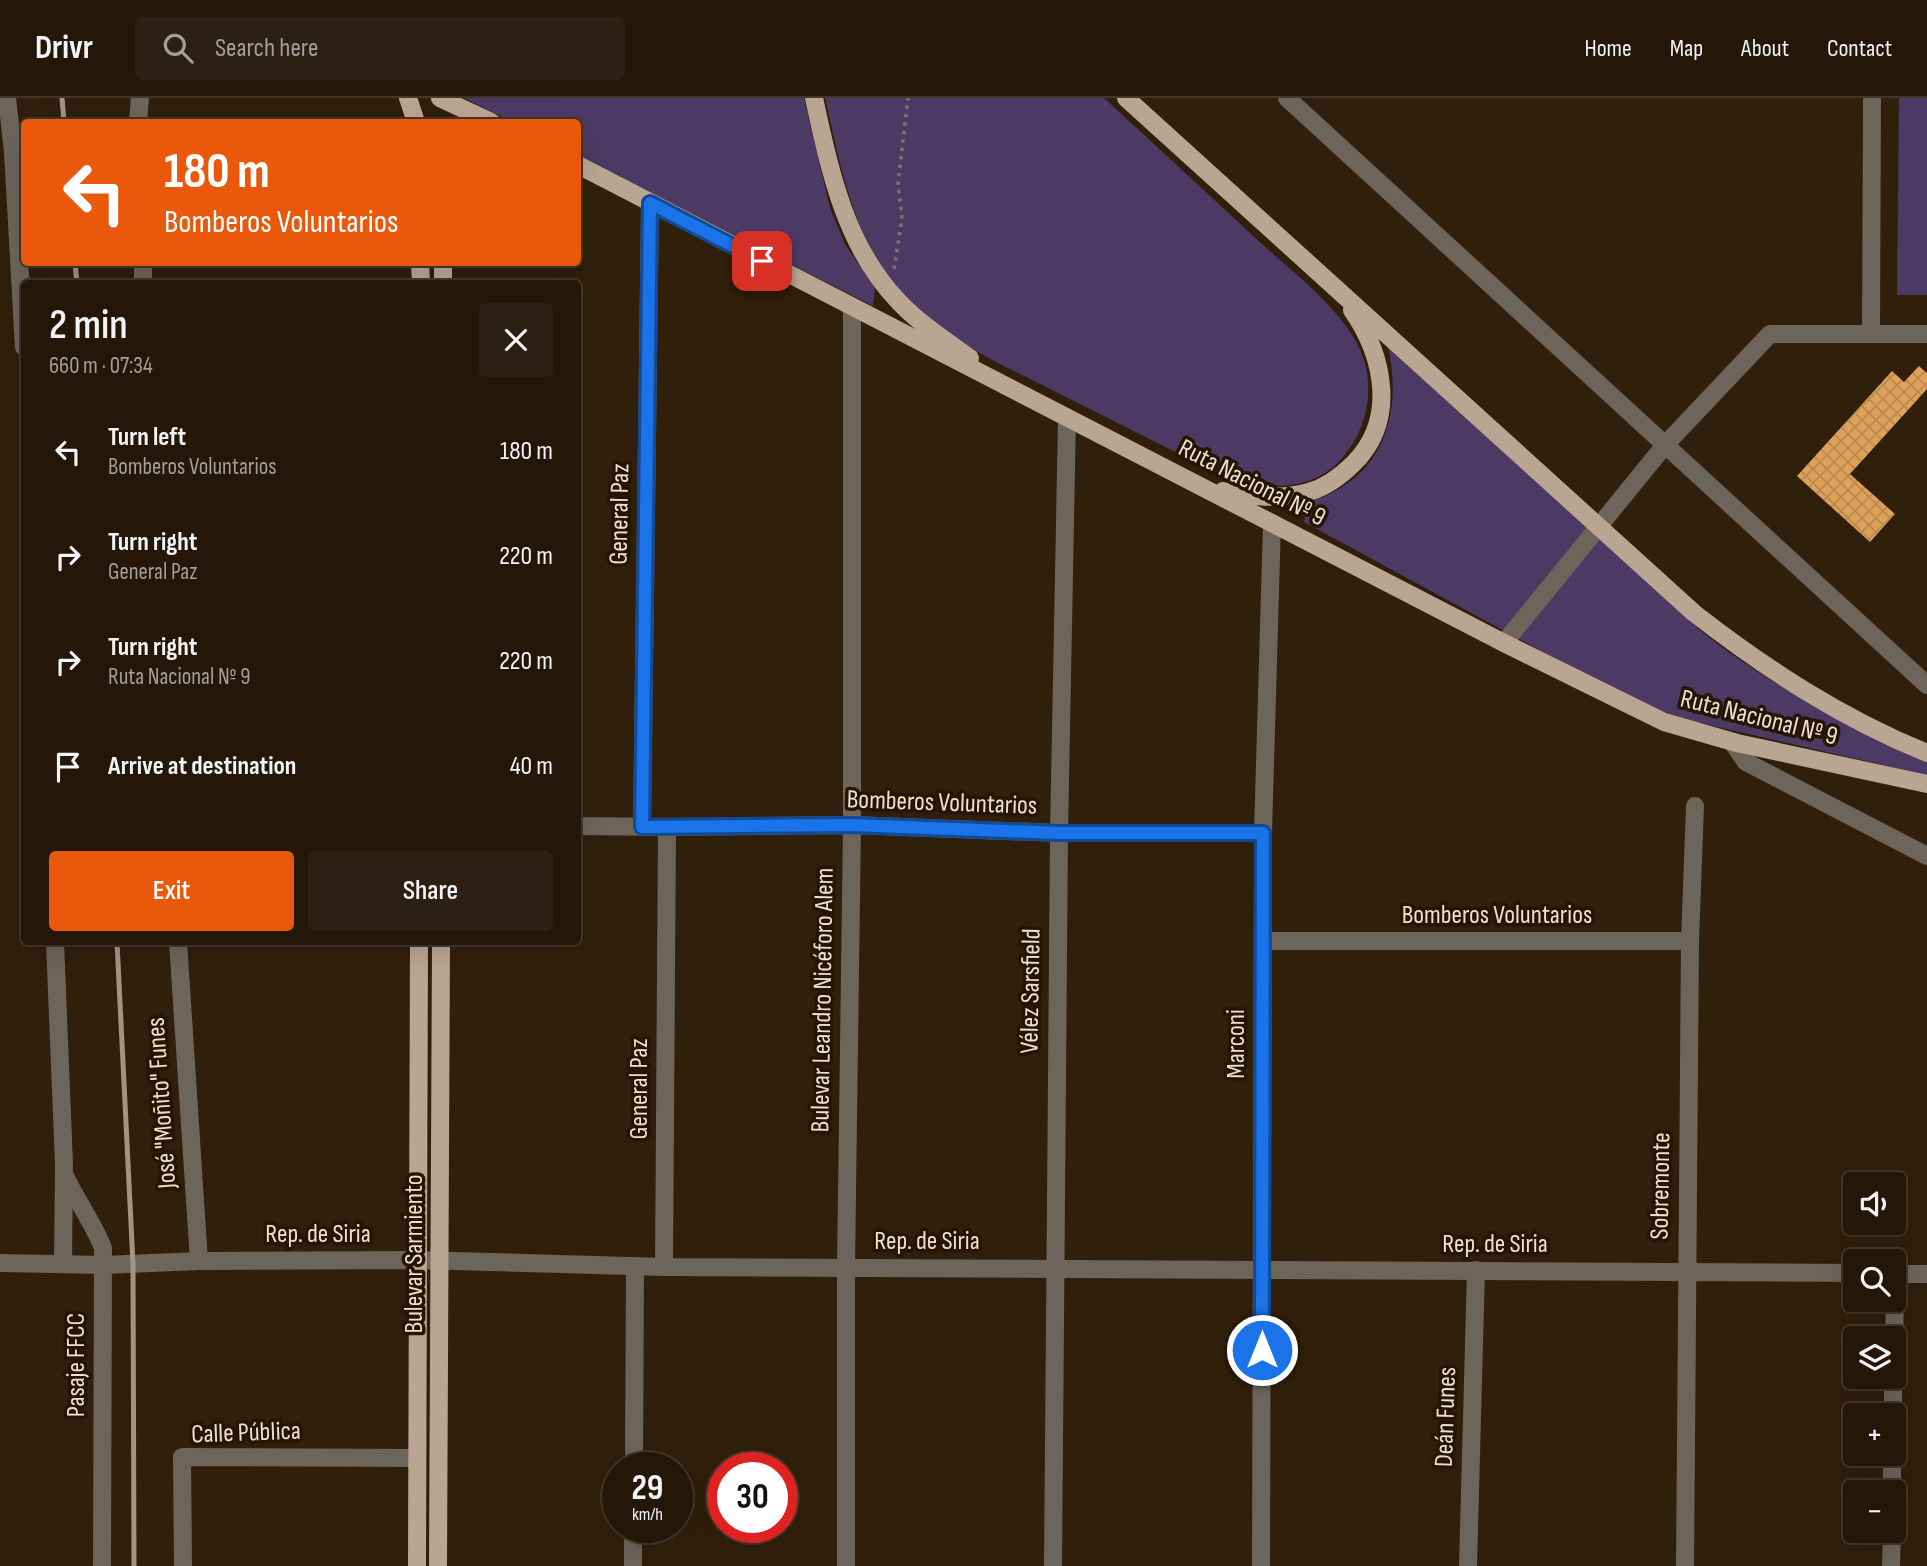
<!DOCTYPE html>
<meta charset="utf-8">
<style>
body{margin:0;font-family:"Sofia Sans Condensed",sans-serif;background:#2c2012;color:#f1f3f6;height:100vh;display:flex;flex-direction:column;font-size:26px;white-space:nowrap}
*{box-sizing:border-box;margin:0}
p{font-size:23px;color:#a39f9c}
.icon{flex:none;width:38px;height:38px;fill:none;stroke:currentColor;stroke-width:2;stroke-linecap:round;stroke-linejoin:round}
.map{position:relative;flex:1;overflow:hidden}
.side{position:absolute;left:21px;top:182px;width:560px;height:665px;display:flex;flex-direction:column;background:#241708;border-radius:7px;box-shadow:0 7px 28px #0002,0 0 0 2px #413629}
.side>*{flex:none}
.hud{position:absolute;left:21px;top:21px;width:560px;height:147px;border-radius:7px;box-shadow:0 7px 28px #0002,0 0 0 2px #413629;background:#ea580c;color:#fff;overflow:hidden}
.buttons{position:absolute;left:1843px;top:1074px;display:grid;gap:14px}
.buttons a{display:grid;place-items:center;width:63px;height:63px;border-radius:7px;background:#241708;box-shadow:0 7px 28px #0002,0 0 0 2px #413629;font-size:35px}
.speed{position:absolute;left:602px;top:1354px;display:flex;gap:14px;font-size:35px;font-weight:700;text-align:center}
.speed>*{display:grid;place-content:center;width:91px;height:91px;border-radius:50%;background:#241708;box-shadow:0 7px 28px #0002,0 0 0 2px #413629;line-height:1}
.speed small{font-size:18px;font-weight:400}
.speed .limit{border:10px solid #d22;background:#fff;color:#111}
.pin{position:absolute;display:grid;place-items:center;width:60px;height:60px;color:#fff;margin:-30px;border-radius:14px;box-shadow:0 4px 10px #0006}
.me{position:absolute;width:77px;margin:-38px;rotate:0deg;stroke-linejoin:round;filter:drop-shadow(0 0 5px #0008)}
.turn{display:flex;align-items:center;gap:24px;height:147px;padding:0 28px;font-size:32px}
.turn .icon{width:91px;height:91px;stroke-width:2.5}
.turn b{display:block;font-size:49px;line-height:60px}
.round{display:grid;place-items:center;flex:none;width:74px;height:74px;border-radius:7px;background:#2c2012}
.head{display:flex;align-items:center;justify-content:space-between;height:119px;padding:0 28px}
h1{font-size:42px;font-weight:600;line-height:52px}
.button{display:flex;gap:14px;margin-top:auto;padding:14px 28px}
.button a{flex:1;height:80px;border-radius:7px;background:#ea580c;color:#fff;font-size:28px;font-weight:600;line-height:80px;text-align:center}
.button a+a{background:#2c2012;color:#f1f3f6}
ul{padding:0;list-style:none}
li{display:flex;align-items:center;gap:21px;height:105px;padding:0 28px}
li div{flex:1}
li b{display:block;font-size:26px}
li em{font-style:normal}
header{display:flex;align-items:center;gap:42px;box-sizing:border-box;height:98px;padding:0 35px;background:#241708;border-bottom:2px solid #413629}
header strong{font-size:33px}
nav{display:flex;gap:38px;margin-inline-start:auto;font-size:24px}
.search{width:490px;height:63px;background:#2c2012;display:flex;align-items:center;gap:18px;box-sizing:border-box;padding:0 24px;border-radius:7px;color:#a39f9c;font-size:26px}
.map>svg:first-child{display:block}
</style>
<header>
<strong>Drivr</strong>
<div class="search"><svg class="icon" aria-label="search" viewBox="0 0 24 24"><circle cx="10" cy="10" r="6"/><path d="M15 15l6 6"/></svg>Search here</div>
<nav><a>Home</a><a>Map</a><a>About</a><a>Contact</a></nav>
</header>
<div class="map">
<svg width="1927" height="1468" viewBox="0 0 1927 1468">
<defs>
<pattern id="building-cross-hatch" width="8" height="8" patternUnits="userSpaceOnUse" patternTransform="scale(1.75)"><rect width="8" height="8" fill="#dfa058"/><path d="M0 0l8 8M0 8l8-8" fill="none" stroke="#b98952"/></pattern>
</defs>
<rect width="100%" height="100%" fill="#301f0a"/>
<g fill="#4c3a65">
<path d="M464,0H804L830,110L845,146L875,190L873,208L578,58V24H512Z"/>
<path d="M825,0H1104C1154,46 1204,92 1253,138C1288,170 1348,215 1363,259C1375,294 1366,332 1343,359C1312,396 1265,391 1225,379C1169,351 1114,323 1058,295C1003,267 939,240 898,192C853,138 840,66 825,0Z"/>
<path d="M1899,0H1927V197H1897Z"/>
<path d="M1388,249L1702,534C1772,588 1846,629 1927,663V677L1683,621L1649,609L1602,586L1304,424L1307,405C1319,401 1331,396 1342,389C1391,359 1400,301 1388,249Z"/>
</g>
<path fill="url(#building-cross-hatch)" d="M1919,268L1927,275V291L1850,376L1895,416L1870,444L1797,378L1892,273L1904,284Z"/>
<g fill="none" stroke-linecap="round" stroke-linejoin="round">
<path stroke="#807260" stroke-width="3.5" stroke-dasharray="3.5 5" stroke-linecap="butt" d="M894,171L902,121L898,85L908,0"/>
<g stroke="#6d645a" stroke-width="18">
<path d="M7,0L13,54L24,249"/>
<path d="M1287,0L1927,587"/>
<path d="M138,24L140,0"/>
<path d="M143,164V186"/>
<path d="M1871,236L1872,0"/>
<path d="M1504,545L1665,347L1770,236H1927"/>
<path d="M1732,644L1746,664L1927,758"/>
<path d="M578,728L667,729L852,727L1059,735H1263"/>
<path d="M642,729L650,105"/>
<path d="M1263,843H1690"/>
<path d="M55,844L64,1066L63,1166"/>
<path d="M178,844L199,1163"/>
<path d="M64,1076C76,1102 93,1124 103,1150L102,1468"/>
<path d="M0,1165L103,1167L199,1163L418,1162L664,1169L1855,1175"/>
<path d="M664,1169L667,729"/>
<path d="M1894,1176H1927"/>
<path d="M1894,1272L1895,1176"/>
<path d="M1893,1318V1279"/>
<path d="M634,1370L635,1168"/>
<path d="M1892,1395V1356"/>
<path d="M183,1468L182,1359L417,1360"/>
<path d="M633,1468V1430"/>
<path d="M846,1468V1169L852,727V210"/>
<path d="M1053,1468L1059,735L1067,320"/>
<path d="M1261,1468L1263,735L1272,425"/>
<path d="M1468,1468L1476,1172"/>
<path d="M1685,1468L1690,843L1695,708"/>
<path d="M1891,1468L1892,1433"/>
</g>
<g stroke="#b9a692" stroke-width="18">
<path d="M408,0L416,24"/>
<path d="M440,0L491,24"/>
<path d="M814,0C830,73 845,148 899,204C920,226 946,243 970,260"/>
<path d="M1126,0L1694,515C1766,571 1841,620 1927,655"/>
<path d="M578,67L1504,545L1664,624L1737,645L1927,686"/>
<path d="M420,164L421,186"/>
<path d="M443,164V186"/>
<path d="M1223,393C1252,399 1279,402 1309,394C1326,389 1341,378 1354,365C1397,322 1384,258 1352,212"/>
<path d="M417,1468L419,844"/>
<path d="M438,1468L441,844"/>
</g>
<g stroke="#a29484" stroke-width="5">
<path d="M62,0L64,24"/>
<path d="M75,164L77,186"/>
<path d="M117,844L133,1166L134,1468"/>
</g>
</g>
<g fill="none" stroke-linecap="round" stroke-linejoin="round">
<g stroke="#114b97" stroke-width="18">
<path id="route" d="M762,163L650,105L642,729L852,727L1059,735H1263L1262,1252"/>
</g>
<use href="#route" stroke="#1a73e8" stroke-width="12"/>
</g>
<g text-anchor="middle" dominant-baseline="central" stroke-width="7" stroke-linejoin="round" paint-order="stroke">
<g font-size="26" fill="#ece0d3" stroke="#261502">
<text transform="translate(1252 385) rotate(27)">Ruta Nacional Nº 9</text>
<text transform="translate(620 416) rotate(-89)">General Paz</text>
<text transform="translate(1759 620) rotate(14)">Ruta Nacional Nº 9</text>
<text transform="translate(942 705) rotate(2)">Bomberos Voluntarios</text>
<text x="1497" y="817">Bomberos Voluntarios</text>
<text transform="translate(1031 893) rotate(-89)">Vélez Sarsfield</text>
<text transform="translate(823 902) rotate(-89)">Bulevar Leandro Nicéforo Alem</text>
<text transform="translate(1236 946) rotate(-90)">Marconi</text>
<text transform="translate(639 991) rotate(-90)">General Paz</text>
<text transform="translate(162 1005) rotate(-94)">José "Moñito" Funes</text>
<text transform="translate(1661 1088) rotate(-89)">Sobremonte</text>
<text x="318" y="1136">Rep. de Siria</text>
<text x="927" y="1143">Rep. de Siria</text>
<text x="1495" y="1146">Rep. de Siria</text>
<text transform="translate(414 1156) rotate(-90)">Bulevar Sarmiento</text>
<text transform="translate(76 1267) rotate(-90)">Pasaje FFCC</text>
<text transform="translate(1446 1319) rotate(-88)">Deán Funes</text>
<text transform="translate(246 1335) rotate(-2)">Calle Pública</text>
</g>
</g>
</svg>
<div class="buttons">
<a><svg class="icon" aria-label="sound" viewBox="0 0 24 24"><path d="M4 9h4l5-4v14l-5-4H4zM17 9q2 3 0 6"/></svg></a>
<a><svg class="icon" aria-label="search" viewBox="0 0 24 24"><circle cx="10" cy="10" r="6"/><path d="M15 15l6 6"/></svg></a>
<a><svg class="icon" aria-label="layers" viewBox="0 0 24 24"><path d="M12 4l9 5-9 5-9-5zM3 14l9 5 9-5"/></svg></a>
<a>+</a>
<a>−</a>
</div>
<div class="speed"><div>29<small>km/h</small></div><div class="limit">30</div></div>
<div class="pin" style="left:762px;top:163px;background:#d93025"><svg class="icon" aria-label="arrive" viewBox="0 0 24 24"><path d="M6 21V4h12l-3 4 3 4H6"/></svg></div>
<svg class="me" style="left:1262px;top:1252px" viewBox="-20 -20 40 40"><circle r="17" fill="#1a73e8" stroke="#fff" stroke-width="3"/><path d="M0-11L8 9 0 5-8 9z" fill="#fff"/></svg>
<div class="hud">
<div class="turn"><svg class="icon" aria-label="left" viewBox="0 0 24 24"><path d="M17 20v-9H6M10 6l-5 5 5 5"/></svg><div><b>180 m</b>Bomberos Voluntarios</div></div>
</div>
<section class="side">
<div class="head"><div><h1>2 min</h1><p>660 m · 07:34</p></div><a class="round"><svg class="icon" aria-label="close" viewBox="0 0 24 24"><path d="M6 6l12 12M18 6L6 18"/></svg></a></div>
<ul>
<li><svg class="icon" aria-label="left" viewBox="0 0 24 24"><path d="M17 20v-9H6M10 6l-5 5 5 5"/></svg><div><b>Turn left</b><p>Bomberos Voluntarios</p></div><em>180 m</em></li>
<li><svg class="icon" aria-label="right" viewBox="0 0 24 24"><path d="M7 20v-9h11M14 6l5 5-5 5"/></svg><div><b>Turn right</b><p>General Paz</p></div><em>220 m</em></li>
<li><svg class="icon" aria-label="right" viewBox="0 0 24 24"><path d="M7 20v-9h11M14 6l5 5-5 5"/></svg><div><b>Turn right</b><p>Ruta Nacional Nº 9</p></div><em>220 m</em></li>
<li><svg class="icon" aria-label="arrive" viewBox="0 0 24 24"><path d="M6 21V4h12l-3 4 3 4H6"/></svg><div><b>Arrive at destination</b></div><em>40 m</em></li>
</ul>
<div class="button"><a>Exit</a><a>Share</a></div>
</section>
</div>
